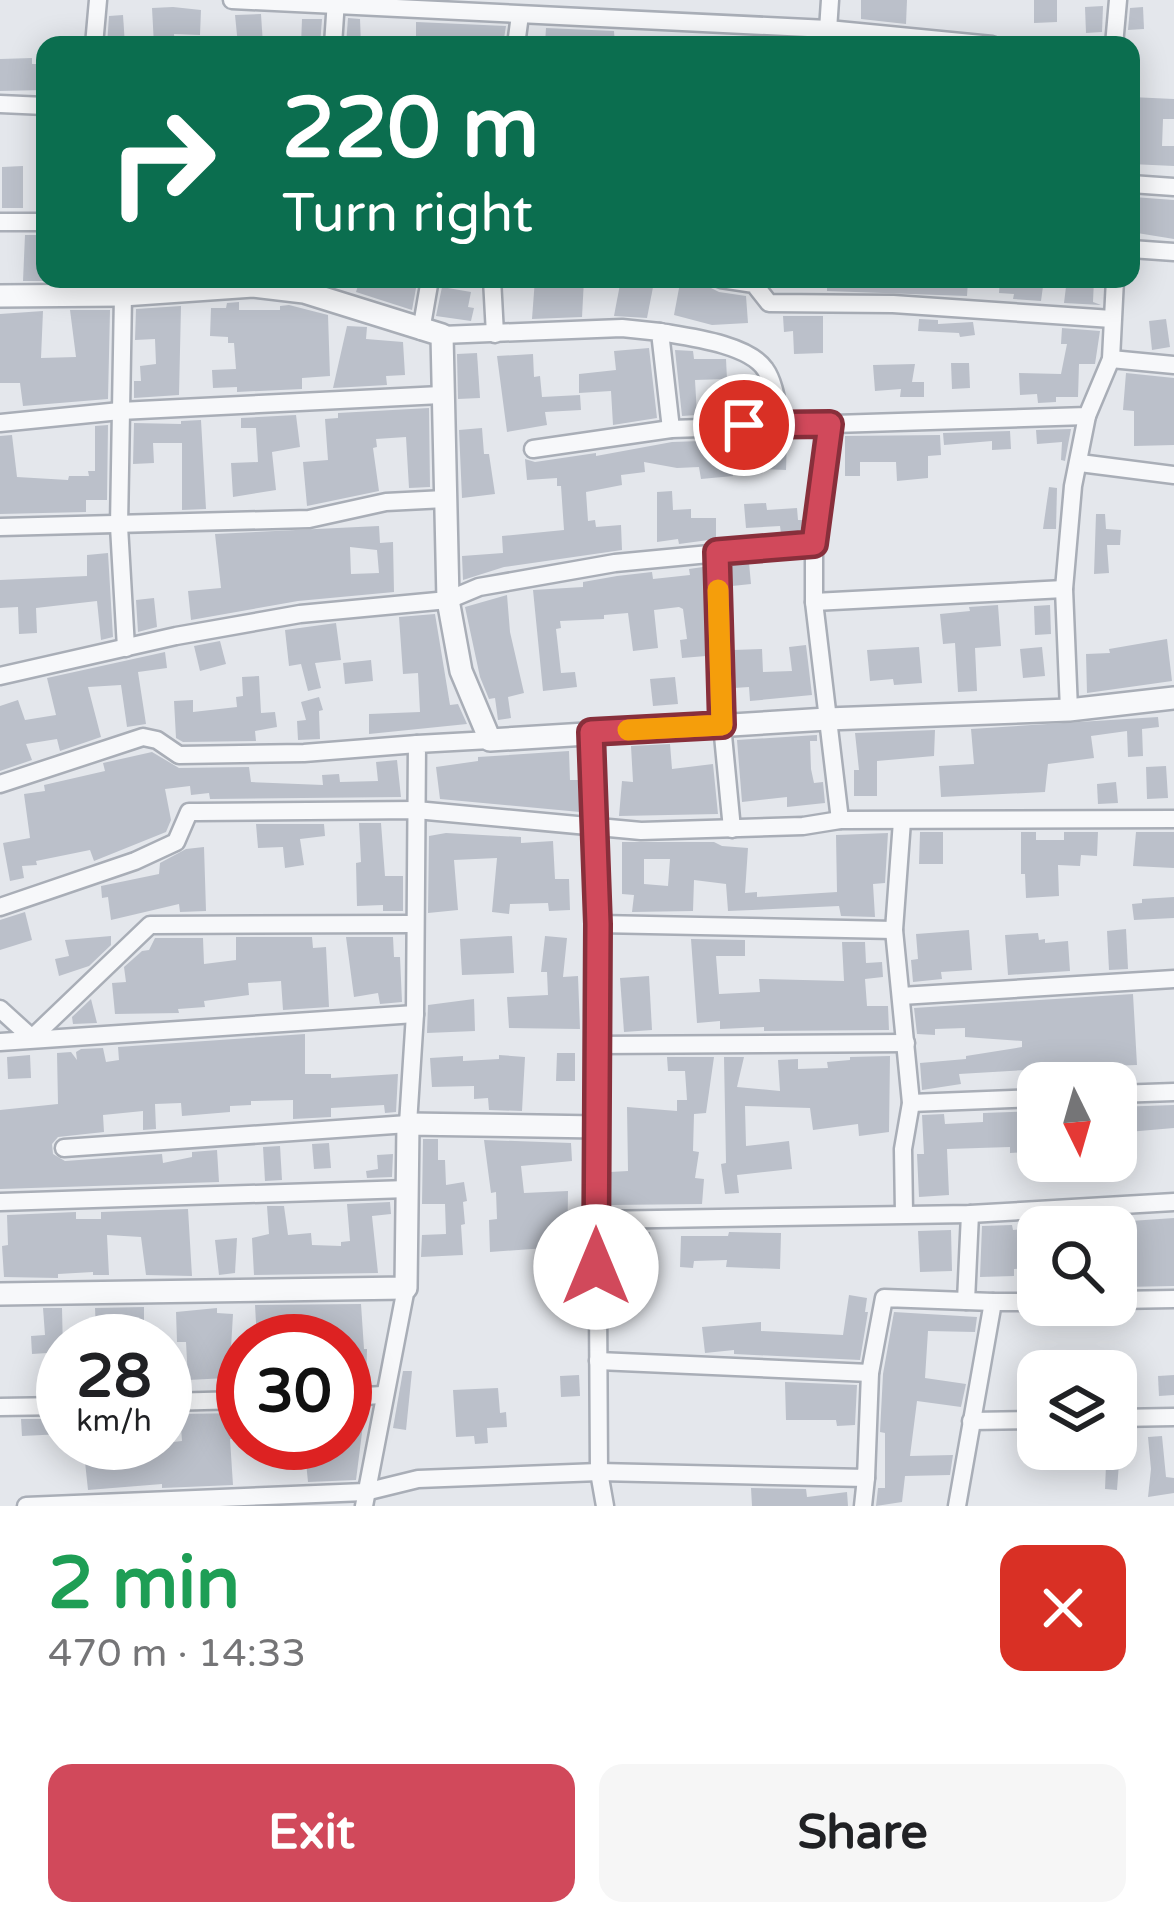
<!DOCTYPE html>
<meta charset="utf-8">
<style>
body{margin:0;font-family:"Varela Round",sans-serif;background:#f6f6f6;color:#202124;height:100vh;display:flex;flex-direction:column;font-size:45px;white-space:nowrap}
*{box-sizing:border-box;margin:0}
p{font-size:39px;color:#757577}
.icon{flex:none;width:66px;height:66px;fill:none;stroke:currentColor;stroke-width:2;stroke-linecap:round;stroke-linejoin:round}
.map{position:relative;height:1506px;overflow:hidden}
.drawer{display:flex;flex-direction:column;background:#fff;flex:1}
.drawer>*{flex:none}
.hud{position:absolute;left:36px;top:36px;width:1104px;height:252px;border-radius:24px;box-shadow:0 6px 30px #0003;background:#0b6e4f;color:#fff;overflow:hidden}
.needle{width:78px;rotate:175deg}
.fabs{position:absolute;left:1017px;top:1062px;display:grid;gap:24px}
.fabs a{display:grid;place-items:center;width:120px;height:120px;border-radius:24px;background:#fff;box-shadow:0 6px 30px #0003;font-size:60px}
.speed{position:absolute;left:36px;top:1314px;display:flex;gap:24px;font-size:60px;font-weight:700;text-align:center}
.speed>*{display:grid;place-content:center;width:156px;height:156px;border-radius:50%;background:#fff;box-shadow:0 6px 30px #0003;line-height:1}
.speed small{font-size:30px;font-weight:400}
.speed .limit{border:18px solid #d22;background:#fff;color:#111}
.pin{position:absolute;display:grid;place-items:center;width:102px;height:102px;color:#fff;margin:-51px;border:6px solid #fff;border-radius:50%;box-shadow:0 3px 12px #0007}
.me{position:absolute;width:132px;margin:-66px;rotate:0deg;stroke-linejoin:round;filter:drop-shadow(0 0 9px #0008)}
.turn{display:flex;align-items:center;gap:42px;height:252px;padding:0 48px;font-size:54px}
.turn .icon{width:156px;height:156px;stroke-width:2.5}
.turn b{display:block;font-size:84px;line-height:102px}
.round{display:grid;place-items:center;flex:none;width:126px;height:126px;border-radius:24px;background:#f6f6f6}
.head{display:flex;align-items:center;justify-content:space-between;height:204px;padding:0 48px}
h1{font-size:72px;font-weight:700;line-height:90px;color:#1e9e55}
.primary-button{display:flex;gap:24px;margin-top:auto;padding:24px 48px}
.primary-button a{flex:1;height:138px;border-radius:24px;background:#d1495b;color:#fff;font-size:48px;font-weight:700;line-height:138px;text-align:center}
.primary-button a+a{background:#f6f6f6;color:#202124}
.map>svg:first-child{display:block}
</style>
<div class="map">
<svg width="1174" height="1506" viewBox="0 0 1174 1506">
<rect width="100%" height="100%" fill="#e4e7ec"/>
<g fill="#bbc0ca" fill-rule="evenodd">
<path d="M861,0H907L906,24L861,19Z"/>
<path d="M1034,0H1057V22L1034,23Z"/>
<path d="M1103,6L1102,32L1086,33L1085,7Z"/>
<path d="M173,7L201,10L200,35L174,34L175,44L154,45L152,8Z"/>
<path d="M1143,7L1144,29L1128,30L1130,8Z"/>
<path d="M261,14L263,45H238L235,15Z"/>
<path d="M123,15L125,45H107L109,16Z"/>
<path d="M348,18L360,19L361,45H346Z"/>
<path d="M302,19H322L320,45H301Z"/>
<path d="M416,22L506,26L503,45H416Z"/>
<path d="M546,28L614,31L615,45H545Z"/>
<path d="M32,58V64H44V90L0,91V59Z"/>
<path d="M1131,97L1174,99V119H1163L1162,146H1174V166L1131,164Z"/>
<path d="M23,166V208H2V167Z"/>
<path d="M1133,197L1174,200V239L1131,232Z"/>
<path d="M25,235H43V259H39L43,281H23Z"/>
<path d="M360,279H381L416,288L412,310L356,292Z"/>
<path d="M535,279H584L582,317L532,319Z"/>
<path d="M621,279L654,282L647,318L614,316Z"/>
<path d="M827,279H968L967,296L827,291Z"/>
<path d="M1000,279H1044L1041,301L1013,299L1014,294L999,293Z"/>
<path d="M1067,279H1094L1093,302L1101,305L1064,303Z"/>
<path d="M680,283L700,287L701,283L719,292L746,296L748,323L712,325L674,315Z"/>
<path d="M442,287L471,292L468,307L474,308L471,321L436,316Z"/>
<path d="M239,302V310H280V306L289,305L328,315L330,376L302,378V389L237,392V387L213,388L212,370L236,369L234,343H228V337L210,336L211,308H226L227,303Z"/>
<path d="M181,306L179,395L134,398V381H141L140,366L156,364L155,339L135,340L136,309Z"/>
<path d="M70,310H110L108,399L23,406L20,383H0V314L43,311L41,358L76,357Z"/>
<path d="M783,316H823V353L794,354L793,331L784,332Z"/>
<path d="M919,319L938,320V324L973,322L975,335L960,337L959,333L918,331Z"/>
<path d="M1166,319L1170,347L1152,350L1149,321Z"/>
<path d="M347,326L367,327L366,339L403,342L405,375L386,376L387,385L333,388Z"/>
<path d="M1062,328L1100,331L1095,364H1079L1078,397H1056V402L1038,403L1037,394L1020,395L1019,373L1061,374L1067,344H1061Z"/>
<path d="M649,348L657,418L613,425L611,391L579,393V374L616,370L614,351Z"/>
<path d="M675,350L693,351L694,359H726L727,379L695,380L697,415L682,416Z"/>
<path d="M477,353L480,398L458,399L457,354Z"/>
<path d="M533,354L534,377L540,376L542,397L580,395L581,410L545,412L547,425L507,432L497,356Z"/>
<path d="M951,363H969L970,388L952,389Z"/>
<path d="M915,364L912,382H924V397H900L901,389L875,391L873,365Z"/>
<path d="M1126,373L1174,378V445L1134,446V411L1123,410Z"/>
<path d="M754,376L757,403H752L751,410L735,412L731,378Z"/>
<path d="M429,408L430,487L409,488L406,437L376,439L377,447L373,448L379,491L307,506L303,462L328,460L325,419L338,418V413Z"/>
<path d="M296,415L300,447L272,452L276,490L233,497L231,463L258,462L256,428H241V418Z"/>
<path d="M201,420L206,509L182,510V443H153L154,463L133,464L134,423L181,424V421Z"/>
<path d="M108,425L107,500H86V512L0,514V436L12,435L17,477L68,480L69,476H89L88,471H95V426Z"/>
<path d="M482,428L484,454H489L495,494L462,498L459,430Z"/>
<path d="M1071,429L1065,461L1061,460L1062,442L1037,444L1036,430Z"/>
<path d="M1010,431L1011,449L992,450V441L944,445L943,433Z"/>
<path d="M940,435L941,455L928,456V478L897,481L896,462H860V476H845V436Z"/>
<path d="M787,438L786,470L763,469L764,449L759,448V439Z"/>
<path d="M729,440L733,476L701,479L699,467L677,468L644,462L645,472L621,475L622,485L586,492L588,521L595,520L596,527L621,525L622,550L504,567L463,580L462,556L503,553L502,536L564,530L561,486H557V478L527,480L525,459L535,462L596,453V456L672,442Z"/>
<path d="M1049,487L1057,488L1056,529H1043Z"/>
<path d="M672,491L673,510L691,509V518H716V539L679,544L678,539L657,542V492Z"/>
<path d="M766,503L767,510L797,508L798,520H804L803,532L781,534L780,526L746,528L744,504Z"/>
<path d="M1096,514H1105L1106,529L1121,530L1120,545H1107L1109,573L1094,574Z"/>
<path d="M379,526L380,543L393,542L394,592L298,601L191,620L188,591L221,588L215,534ZM350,547L377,550L379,573L351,574Z"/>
<path d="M108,553L113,637L101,640L97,601L36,608L37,633L19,634L18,607L0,608V580L87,576V555Z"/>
<path d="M749,563L751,584L732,586L730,565Z"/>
<path d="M703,567L706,656L682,658L680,640L687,639L683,609L679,607L654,610L658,648L633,651L628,613L604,615V619L560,621L561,628L556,629L561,673L575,672L577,687L543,691L533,590L583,587V582L617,576L652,572L653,579L690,575L689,569Z"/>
<path d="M507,595L510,632L524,693L508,697L511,718L498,720L495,698L489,699L480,677L465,607Z"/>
<path d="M154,598L157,627L138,632L136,600Z"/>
<path d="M998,605L1001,646L975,648L977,691L958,692L955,643L943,644L940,614L970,611L969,607Z"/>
<path d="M1050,605L1051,634L1035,635L1034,606Z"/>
<path d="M435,614L450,705L458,704L467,724L369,734V714L420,712L418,673L403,674L399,617Z"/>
<path d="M336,623L341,660L315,663L321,688L308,691L301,664L289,666L285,630Z"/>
<path d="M1167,639L1172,681L1087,693L1086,654L1110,653L1109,649Z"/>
<path d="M220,641L226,664L200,671L194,646Z"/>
<path d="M806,645L812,695L750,701L749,687L734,688L733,650L762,649L763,672L792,671L789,647Z"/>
<path d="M919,647L922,683L894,685L893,679L870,681L867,650Z"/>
<path d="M1042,647L1045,676L1023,678L1020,649Z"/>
<path d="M165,652L167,668L138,672L146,724L127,727L121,685L88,687L101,737L60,751L57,739L26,744L32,760L0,771V706L18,700L25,720L56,715L47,678Z"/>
<path d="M371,660L373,681L345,684L343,663Z"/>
<path d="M259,676L261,713L275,712L277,727L255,731L256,741L183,742L176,738L174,701L193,700V712L237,707L236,697L243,696L242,677Z"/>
<path d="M675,677L678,704L653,706L650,679Z"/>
<path d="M319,697L323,710L319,711L320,739L298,740L297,721L306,720L301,702Z"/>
<path d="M1158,717L1159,727L1142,729L1143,756L1128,757L1127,731L1091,736L1094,758L1048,764L1045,792L941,797L939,766L974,764L971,729Z"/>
<path d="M935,730L934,756L877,761V796H854V770H859L855,733Z"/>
<path d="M817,735V741H810L811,769L814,783L823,782L825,803L787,807V797L742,802L737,740Z"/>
<path d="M670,744L672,769L713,764L718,814L619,816L622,781L633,782L631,746Z"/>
<path d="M569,751L570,780H578L580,812L440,799L436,767L478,761V757Z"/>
<path d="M152,752L179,768L249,767L251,782L323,785L322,775L339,774L340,782L378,781L376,762L397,760L401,797L210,799L209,793L191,795L190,786L165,789L171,820L166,832L94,861L90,850L36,861L37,865L22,866L24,878L10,881L3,843L30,838L24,794L45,791L44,785L105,771L103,763Z"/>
<path d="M1166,766L1168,798L1147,799L1146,767Z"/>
<path d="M1116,782L1118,803L1098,804L1097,784Z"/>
<path d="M359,823H381L385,876H403V911H383V905L357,906L356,863L361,862Z"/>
<path d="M256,824H324L325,836L300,839L304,865L285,868L283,847L258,848Z"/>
<path d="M920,832H943V864H919Z"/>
<path d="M1021,832H1036V840H1064V832H1098L1097,856L1081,855L1080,866L1058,865L1059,896L1026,898L1025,874H1021Z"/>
<path d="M1136,832H1174V868L1133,866Z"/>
<path d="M446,833L521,837V843L553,841L555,879H569L570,910L549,911L548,903L510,904L509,914L492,912L497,858L454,860L458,910L428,913L429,836Z"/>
<path d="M888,833L885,883L873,884L875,917L841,916L839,906L728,911L726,884L694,880L693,911L632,912L634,895L622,894V842H714L722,846L748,848L745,893L757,892V897L837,892L836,835ZM644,859H670L668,886L644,884Z"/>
<path d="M204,847L206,911L180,912L179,904L111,920L108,897L102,898L101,886L159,874L160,863L186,849Z"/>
<path d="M1174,897V918L1134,920L1132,904L1142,903V899Z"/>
<path d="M25,912L32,940L0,950V920Z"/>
<path d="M1126,929L1128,969L1109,970L1107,931Z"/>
<path d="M969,930L972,970L941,972L942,979L913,982L911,960L918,959L916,934Z"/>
<path d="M1038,933L1039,940L1045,939V943L1068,941L1070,971L1008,975L1005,935Z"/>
<path d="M111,936V945L89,966L59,976L55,959L69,956L65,940Z"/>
<path d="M512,936L514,973L462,975L460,939Z"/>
<path d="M545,936L567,938L563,977L578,976L580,1029L509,1028L507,997L548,995L547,972H541Z"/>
<path d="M236,937H312L313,948L326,947L329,1007L283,1010L281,981L248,983L249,995L204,1001L205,1007L178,1009L179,1013L115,1014L112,983L126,982L124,967L142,951L149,950L155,938H203L204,964L236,960Z"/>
<path d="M346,937H393L394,957H400L402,1002L380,1004L378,993L354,997Z"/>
<path d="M691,939L745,940V956H716L719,994L760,992L759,979L844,981L842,942H865L866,963L882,962L883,977L865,979L867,1006H888L889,1030L764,1031V1027L720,1029V1021L697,1023Z"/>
<path d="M649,976L652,1030L624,1032L620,978Z"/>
<path d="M1133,994L1137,1065L1077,1067L1078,1073L1025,1082V1070L959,1074L961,1084L922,1090L920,1063L966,1059V1056L1022,1047V1041L965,1037V1028L935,1029V1035L917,1034L914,1008Z"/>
<path d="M91,999L97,1023L73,1024L72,1017Z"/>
<path d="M474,999L475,1031L427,1033L428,1005Z"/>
<path d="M305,1034V1074H331V1078L398,1074L396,1112L385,1113L384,1105L331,1108V1117L293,1119V1100L251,1101V1105L230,1106V1112L182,1116L181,1103L155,1104L156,1129L143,1130V1111L103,1115L104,1132L58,1137L52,1144L53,1154L65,1161L162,1154L163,1163L192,1157V1152L217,1150L219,1182L0,1189V1110L58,1104L57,1053L71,1052L77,1060L76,1052L81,1049L103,1048L106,1062L119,1060L118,1047Z"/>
<path d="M557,1053H575V1081H556Z"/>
<path d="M30,1055L31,1078L8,1079L7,1057Z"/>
<path d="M499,1055L525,1057L522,1111L489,1110L488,1098L474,1099V1086L432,1087L430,1058L463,1056V1061L499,1059Z"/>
<path d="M890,1056L889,1132L859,1136L858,1124L813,1130L810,1108L745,1106L746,1146L789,1141L792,1169L737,1175L739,1193L725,1194L721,1164L726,1163L724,1057H744L737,1087L780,1091L778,1060L798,1059V1069L828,1068L827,1062L850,1060V1057Z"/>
<path d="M667,1057H714L706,1113L694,1114L693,1151L699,1152L695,1178L704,1179L702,1204L610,1205V1172L628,1171L627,1107L677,1111V1100H687L685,1071H668Z"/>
<path d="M1174,1105V1128L1116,1133V1107Z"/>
<path d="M1035,1111L1038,1151L1010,1153V1147L947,1149L949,1195L919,1197L917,1154H924L922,1115L944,1114L945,1124L983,1122V1113Z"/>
<path d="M423,1139H438V1160H445L446,1185L464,1182L467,1201L463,1202L465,1224L461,1225L463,1255L421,1257L422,1235L446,1234L445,1204H422Z"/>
<path d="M484,1140L571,1143L572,1161L521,1166L524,1193L568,1191L567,1265L544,1263L546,1248L490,1252L489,1220L497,1219L496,1192L491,1193Z"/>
<path d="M329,1143L331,1168L314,1169L312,1144Z"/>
<path d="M280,1146L282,1180L265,1181L263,1147Z"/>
<path d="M393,1154L392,1177L367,1178L366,1171L378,1169L377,1155Z"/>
<path d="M390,1202L391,1214L372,1216L378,1273L254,1275L252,1238L269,1234L267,1206H284L288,1235L311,1233L312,1245L341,1246V1242L350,1241L347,1204Z"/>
<path d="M188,1209L192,1276L146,1275L141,1237L107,1235L109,1275H93V1272L58,1274V1278L4,1277L2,1246L8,1245L7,1215L76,1212V1219H101V1212Z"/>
<path d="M1174,1218V1286L1122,1287L1121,1257L1116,1258V1222Z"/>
<path d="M1012,1225L1013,1230L1038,1228V1268L1014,1269V1276L980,1277L982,1226Z"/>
<path d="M951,1230L952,1271L920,1272L918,1231Z"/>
<path d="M650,1232L653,1259L631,1262L628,1235Z"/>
<path d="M729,1232L781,1233L780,1269L726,1267L727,1260L694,1261L693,1268L680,1267L681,1236H728Z"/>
<path d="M237,1238L235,1273L219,1275L215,1240Z"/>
<path d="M849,1295L867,1298L865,1312H868L860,1360L734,1354V1350L705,1353L702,1327L761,1322V1331L843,1335Z"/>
<path d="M361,1304L364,1349H367L366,1383L345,1384V1338L297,1340V1327L269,1329V1341H257L255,1305Z"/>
<path d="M144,1307V1321L116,1323L117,1330L96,1331L95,1308Z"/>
<path d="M43,1308H62L63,1352L32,1354L31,1336L45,1335Z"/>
<path d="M217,1308V1313L233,1314L231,1348L243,1349V1386L227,1385V1378L188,1380L186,1342H177L176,1312Z"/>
<path d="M894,1312L977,1317L975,1332L928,1331L925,1378L966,1384L961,1407L917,1401L910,1456L953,1455L950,1475L905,1476L902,1502L876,1506L878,1488H885V1433L880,1432L883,1374Z"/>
<path d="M403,1371H412L406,1430L393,1428Z"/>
<path d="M579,1375L580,1396L561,1397L560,1376Z"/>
<path d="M1174,1375V1395L1159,1396L1158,1376Z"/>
<path d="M785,1382L857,1385L855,1425L837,1426L836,1420H786Z"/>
<path d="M498,1388L500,1413L506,1412L507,1427L487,1428L488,1443L475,1444L474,1436L456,1437L453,1390Z"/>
<path d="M365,1409L356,1480L308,1482L305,1452L332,1450V1443L345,1444V1410Z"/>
<path d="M243,1413V1439H230L233,1485L162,1488V1484L88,1490L83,1443H97V1450H104L182,1441L180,1414Z"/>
<path d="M21,1419H63V1434L22,1436Z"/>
<path d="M1162,1436L1166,1477L1174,1478V1493L1148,1497L1151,1469L1148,1437Z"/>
<path d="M1096,1449H1120L1117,1490L1105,1489L1106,1465L1095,1464Z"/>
<path d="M751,1488L806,1489L807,1497L847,1492L848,1506H752Z"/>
</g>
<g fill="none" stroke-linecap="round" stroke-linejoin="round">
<g stroke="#a9aeb7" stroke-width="21">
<g id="minor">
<path d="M232,0L828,29L992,45"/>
<path d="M94,45L98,0"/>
<path d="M333,45L336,0"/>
<path d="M516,45L520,15"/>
<path d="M827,45L830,0"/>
<path d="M1114,45L1118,0"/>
<path d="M0,104L45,106"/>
<path d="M1131,184L1174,187"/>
<path d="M0,222H45"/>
<path d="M1131,249L1174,252"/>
<path d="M492,279L495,334"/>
<path d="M721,279L754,284L769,303L893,304L1112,319"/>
<path d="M123,295L119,526L126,648"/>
<path d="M421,331L430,279"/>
<path d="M660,332C689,337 748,344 765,369C775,383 777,406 781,423"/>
<path d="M442,335L622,328L660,332L671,429L1087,416L1111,359L1115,279"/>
<path d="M1111,359L1174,365"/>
<path d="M0,423L120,411L441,395"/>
<path d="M830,424L814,544V602L840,820"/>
<path d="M533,449L671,429"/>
<path d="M1080,463L1174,475"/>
<path d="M0,527L309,519L386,502L445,499"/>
<path d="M717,552L722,725L732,829"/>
<path d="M814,602L1064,589"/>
<path d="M0,676L176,636L300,614L448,600L479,587L615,563L814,544"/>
<path d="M1069,710L1064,589L1073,486L1087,416"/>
<path d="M0,784L143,737L157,740L179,755L304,753L417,744"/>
<path d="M902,821L894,930L911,1103L903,1149L904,1213"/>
<path d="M0,907L135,861L176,842L189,812H197L416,810L641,831L803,826L840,820L1174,819"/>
<path d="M598,924L894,930"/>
<path d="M901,996L1174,979"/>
<path d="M0,1009L32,1038"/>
<path d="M32,1038L150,925L413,924"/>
<path d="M0,1042L415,1014"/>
<path d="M595,1045L906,1043"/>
<path d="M1116,1094L1174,1092"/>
<path d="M911,1103L1038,1098"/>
<path d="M597,1127L599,1472L605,1506"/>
<path d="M64,1148L408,1124L415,1014L417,744L490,740"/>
<path d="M0,1202L408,1189"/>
<path d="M596,1220L970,1214L1174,1202"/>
<path d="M1116,1300L1174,1299"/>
<path d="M966,1301L970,1214"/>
<path d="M598,1361L870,1373"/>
<path d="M345,1397L383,1395"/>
<path d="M165,1402L243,1400"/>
<path d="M0,1407L63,1406"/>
<path d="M1116,1418L1174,1417"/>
<path d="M971,1421L1038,1420"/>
<path d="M26,1506L365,1492L418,1479L599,1472L866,1478L870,1373L884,1298L993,1302"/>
<path d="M364,1506L406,1288"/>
<path d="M863,1506L866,1478"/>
<path d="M957,1506L993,1302H1038"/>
</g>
</g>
<g stroke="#a9aeb7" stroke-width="26">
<g id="tertiary">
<path d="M0,296L123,295L253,286L304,292L442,335L448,600L461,671L490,740L827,719L1069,710L1174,698"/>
<path d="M0,1294L406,1288L408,1124L597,1127L596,830L591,732"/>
</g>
</g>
<use href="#minor" stroke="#f7f8fa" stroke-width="16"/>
<use href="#tertiary" stroke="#f7f8fa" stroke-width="21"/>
</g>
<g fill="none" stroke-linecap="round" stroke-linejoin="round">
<g stroke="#882f3b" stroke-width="30">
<path id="route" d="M596,1267L598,924L591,732L722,725L717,552L814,544L830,424L744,425"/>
</g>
<use href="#route" stroke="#d1495b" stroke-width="21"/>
<path stroke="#f59e0b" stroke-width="21" d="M628,730L722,725L718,590"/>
</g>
</svg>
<div class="fabs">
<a><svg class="needle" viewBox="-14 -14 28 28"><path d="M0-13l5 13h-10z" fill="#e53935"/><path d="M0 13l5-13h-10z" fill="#757577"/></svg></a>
<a><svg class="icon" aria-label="search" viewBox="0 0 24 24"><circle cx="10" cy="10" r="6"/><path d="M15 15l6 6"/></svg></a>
<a><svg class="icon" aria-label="layers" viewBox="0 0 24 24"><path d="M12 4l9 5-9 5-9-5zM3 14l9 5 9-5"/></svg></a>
</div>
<div class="speed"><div>28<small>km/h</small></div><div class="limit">30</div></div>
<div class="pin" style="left:744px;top:425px;background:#d93025"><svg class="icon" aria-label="arrive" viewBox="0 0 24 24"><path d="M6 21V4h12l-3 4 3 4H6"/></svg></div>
<svg class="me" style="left:596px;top:1267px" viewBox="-20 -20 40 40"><circle r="19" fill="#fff"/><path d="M0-13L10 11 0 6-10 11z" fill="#d1495b"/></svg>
<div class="hud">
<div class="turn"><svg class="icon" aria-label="right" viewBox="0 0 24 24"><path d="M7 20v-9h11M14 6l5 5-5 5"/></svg><div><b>220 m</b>Turn right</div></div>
</div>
</div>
<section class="drawer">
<div class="head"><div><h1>2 min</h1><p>470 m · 14:33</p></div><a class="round" style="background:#d93025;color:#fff"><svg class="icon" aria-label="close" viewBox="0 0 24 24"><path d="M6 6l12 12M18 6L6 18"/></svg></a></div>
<div class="primary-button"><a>Exit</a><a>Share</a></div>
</section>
